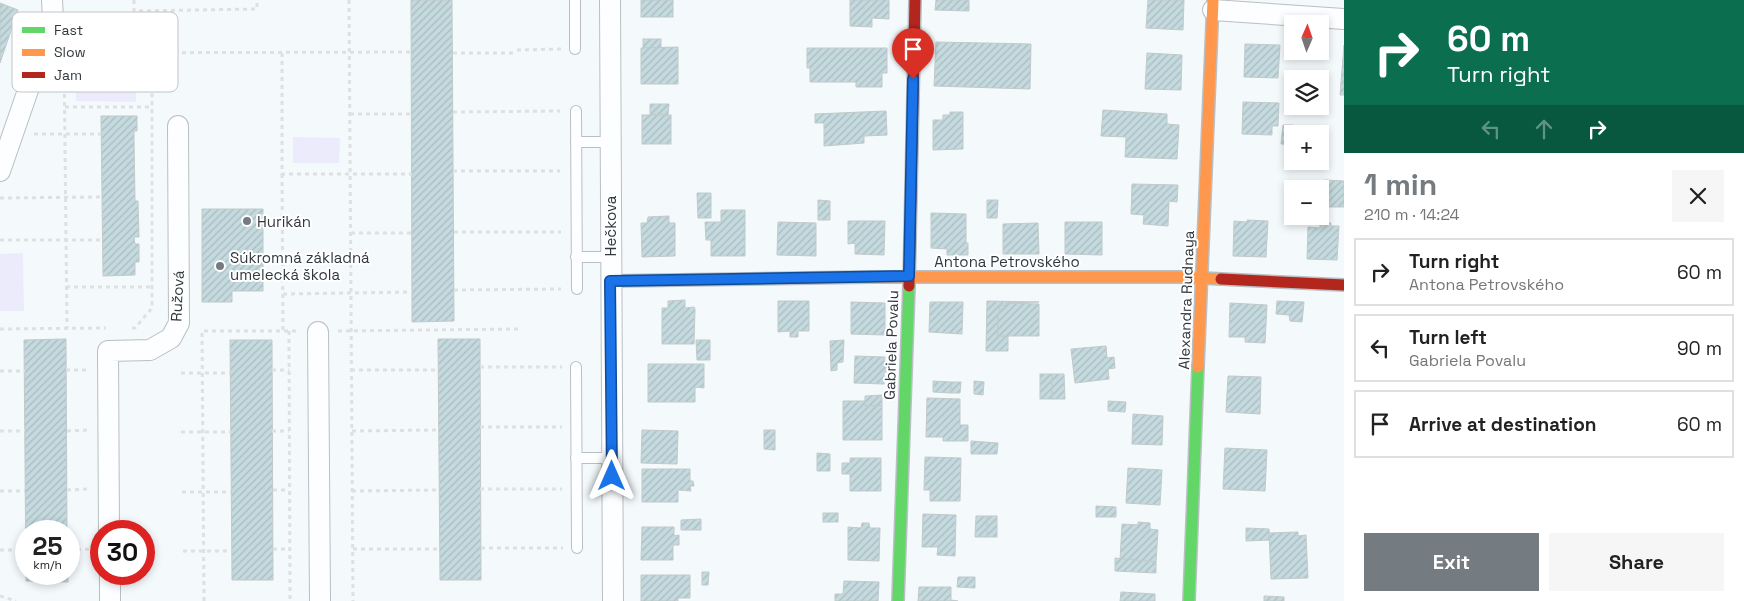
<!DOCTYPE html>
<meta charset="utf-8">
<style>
body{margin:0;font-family:"Space Grotesk",sans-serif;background:#f6f6f6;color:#222;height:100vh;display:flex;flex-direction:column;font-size:19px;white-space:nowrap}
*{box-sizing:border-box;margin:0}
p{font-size:16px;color:#767676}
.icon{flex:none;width:28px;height:28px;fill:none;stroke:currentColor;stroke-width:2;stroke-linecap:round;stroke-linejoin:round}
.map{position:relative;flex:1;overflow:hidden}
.side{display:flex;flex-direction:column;background:#fff;width:400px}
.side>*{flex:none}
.hud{background:#0b6e4f;color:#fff;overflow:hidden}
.needle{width:32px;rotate:2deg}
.controls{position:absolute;left:1284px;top:15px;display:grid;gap:10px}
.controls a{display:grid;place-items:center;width:45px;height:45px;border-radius:0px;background:#fff;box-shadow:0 2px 8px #0003;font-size:25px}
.speed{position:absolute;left:15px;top:520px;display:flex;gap:10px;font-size:25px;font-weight:700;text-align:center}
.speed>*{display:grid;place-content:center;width:65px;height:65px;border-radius:50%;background:#fff;box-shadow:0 2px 8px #0003;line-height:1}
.speed small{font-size:12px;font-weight:400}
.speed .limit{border:8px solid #d22;background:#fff;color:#111}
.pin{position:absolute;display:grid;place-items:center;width:42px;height:42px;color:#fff;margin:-51px -21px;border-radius:50% 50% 50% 0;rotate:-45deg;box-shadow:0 0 5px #0007}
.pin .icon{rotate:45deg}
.me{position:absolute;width:55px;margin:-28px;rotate:0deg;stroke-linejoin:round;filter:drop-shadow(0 0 4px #0008)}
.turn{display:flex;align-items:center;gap:18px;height:105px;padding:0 20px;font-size:22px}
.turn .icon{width:65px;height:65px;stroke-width:2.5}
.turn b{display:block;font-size:35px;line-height:42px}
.lanes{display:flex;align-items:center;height:48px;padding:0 20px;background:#0003;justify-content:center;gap:25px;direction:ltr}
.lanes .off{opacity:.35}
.round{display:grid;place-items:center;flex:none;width:52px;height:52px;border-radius:0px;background:#f6f6f6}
.head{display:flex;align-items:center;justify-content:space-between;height:85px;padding:0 20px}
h1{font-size:30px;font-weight:600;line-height:38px;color:#757c81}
.button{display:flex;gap:10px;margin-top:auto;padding:10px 20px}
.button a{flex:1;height:58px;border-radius:0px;background:#757c81;color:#fff;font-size:20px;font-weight:600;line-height:58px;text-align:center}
.button a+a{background:#f6f6f6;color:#222}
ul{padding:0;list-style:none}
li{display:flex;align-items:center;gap:15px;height:68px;margin:0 10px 8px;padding:0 10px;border:2px solid #e0e0e0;border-radius:0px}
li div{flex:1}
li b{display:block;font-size:19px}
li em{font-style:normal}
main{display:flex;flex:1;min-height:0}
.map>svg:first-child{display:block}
</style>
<main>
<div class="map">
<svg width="1344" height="601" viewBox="0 0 1344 601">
<defs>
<pattern id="building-hatch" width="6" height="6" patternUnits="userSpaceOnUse" patternTransform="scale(1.25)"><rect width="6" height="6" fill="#c4dade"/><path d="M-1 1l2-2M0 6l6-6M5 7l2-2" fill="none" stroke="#a9bcc0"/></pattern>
</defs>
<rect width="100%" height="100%" fill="#f4f9fc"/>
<g fill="#ecebfb">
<path d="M76,60H136V102L76,101Z"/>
<path d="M293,137L340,138L339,163H293Z"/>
<path d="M23,253L24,311H0V254Z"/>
</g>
<g fill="url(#building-hatch)" stroke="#c1c9ca">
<path d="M411,0H452L454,321L412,322Z"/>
<rect x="641" y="0" width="32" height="17"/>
<path d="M850,0H889V19L872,18V27L850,26Z"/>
<path d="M936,0H969V11L935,10Z"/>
<path d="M1148,0H1184L1183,30L1146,28Z"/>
<path d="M0,3L18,10L0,63Z"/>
<rect x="643" y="39" width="18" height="9"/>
<path d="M936,42L1031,44L1030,89L934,86Z"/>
<path d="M1245,44L1280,45L1278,78L1244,77Z"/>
<path d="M1344,45V95H1340Z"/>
<path d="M678,47V84H641V48Z"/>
<path d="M807,48H887V73H882V87H856V82H810V68H807Z"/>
<rect x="1304" y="51" width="13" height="6"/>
<path d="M1147,53L1182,55L1181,90L1145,89Z"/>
<path d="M1243,102L1279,103L1278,126H1272V135L1242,134Z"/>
<path d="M650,104H669L668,115H650Z"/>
<path d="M1103,110L1167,114V124L1179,125L1177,159L1125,157L1126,137L1101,136Z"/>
<path d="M886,111L887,135L864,136V143L824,146V123H815V114Z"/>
<path d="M950,112H963V149L933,150V120H943V115H950Z"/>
<rect x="642" y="115" width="29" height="29"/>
<path d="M101,116H137V131H134V139L135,201H138L139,237H134L135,244H139V262H135V275L103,276Z"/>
<path d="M1283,125H1293L1292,145L1281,144Z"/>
<path d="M1325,180L1344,181V207H1324Z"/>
<path d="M1132,184L1178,185L1177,202L1169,201L1168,226L1143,224L1144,215L1131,214Z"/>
<path d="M697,193H711V218H698Z"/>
<path d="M818,200L830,201V220H818Z"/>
<path d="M987,200H998L997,218H987Z"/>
<path d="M202,209H263V291H232V302H202Z"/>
<path d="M721,210H745V256H711V240H706L705,222H721Z"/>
<path d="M931,213L966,214V243H968V255H947V249L931,248Z"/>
<path d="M669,216V223H675V256L642,257L641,223H647L648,217Z"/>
<path d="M1247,220L1268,221L1266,257L1233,256L1234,221L1247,222Z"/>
<path d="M848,221H885L884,255L855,254V243L848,244Z"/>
<path d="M778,222L816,223V256L777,255Z"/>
<path d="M1065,222H1102V255L1065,254Z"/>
<path d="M1038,223L1039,254H1003V224Z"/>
<path d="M1320,223H1331V226H1339L1337,260L1307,259L1308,227L1320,228Z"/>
<path d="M685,300V308L694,307L695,309L694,344H662V308H668V301Z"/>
<path d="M778,301H809V331H798V337H790V331L778,332Z"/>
<path d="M987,301L1039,302L1006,303V306L1000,305V313H998V336H1008V351H986Z"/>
<path d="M1277,301L1304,302L1302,322L1290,321L1289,315L1276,314Z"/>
<path d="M851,302L885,303V335L851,334Z"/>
<path d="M930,302H963L962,334L929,332Z"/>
<path d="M1006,303L1039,304V336H998V313H1000V305L1006,306Z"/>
<path d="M1230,303L1267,305L1265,343L1245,342V337H1229Z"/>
<path d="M66,339L67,531H26V574H68V582L26,581L24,340Z"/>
<path d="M438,339H480L481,580H440Z"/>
<path d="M230,340H272L273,580H232Z"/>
<path d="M696,340H710V360H697Z"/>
<path d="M844,340L843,362L837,363V370L831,371L830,341Z"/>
<path d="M1106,346L1107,358L1114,357L1115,368L1108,369L1109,379L1075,383L1071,349Z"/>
<path d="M855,356L885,357L884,364H889V372H884V384L854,383Z"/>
<path d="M648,364H704V388L695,387V402H648Z"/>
<rect x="1040" y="374" width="12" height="25"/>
<path d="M1052,374H1064L1065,399H1052Z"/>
<path d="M1228,376L1261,377L1260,414L1226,412Z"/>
<path d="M933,381L951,382V393L933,392Z"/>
<path d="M974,381L984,382L983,395L974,394Z"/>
<path d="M951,382H961L960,393H951Z"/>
<path d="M882,395V406H865V396Z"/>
<path d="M927,398L960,399V425H968V441H943V437H926Z"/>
<path d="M843,401H865V406H882V440H843Z"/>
<path d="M1108,401L1126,402L1125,412L1108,411Z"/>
<path d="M1133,414L1163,416L1162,445L1132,444Z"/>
<path d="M642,430L678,431L677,464L641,463Z"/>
<path d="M764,430H775V450L764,449Z"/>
<path d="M971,441L998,443L997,454H971Z"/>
<path d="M1225,448L1267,450L1265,491L1223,489Z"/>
<path d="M817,453L830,454V471H817Z"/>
<path d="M925,457L961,458L960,501H930V490H924Z"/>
<path d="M850,458H881V491H850V474H842V463H850Z"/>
<path d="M1128,468L1162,470L1160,505L1126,503Z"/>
<path d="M642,469H690V481H693L694,486H690L691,491L678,490V502H642Z"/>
<path d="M1096,506L1116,507V517H1096Z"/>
<rect x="823" y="513" width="15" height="9"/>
<path d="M923,514L956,515L955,556L937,555L938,547H922Z"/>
<path d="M976,516H987V537H975Z"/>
<rect x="987" y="516" width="10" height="21"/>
<path d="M701,519V530H681V520Z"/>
<path d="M1138,522L1150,523V529L1158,530L1156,562L1120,560L1122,524L1138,525Z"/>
<path d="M862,523H869L870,528H880L879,561L848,560V527L861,528Z"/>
<path d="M642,527H674V536L679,535V545H673V560H641Z"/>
<path d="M1246,528L1269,529L1270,540L1246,541Z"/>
<path d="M1298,532V536L1306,535L1308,578L1271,579L1269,533Z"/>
<path d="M1115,558L1156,562V573L1115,571Z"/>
<path d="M702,572H709L708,585H702Z"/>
<path d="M641,575H690V598H678V601H641Z"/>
<path d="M958,577H975V588L957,587Z"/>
<path d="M844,581L879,582L878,601H835V594H843Z"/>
<path d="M919,587H951V600L958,601H918Z"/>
<path d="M1121,592L1155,594V601H1120Z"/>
<path d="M1264,596L1284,597V601H1264Z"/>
</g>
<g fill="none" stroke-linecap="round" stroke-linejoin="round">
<g stroke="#b9bfc2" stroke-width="12">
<g id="lane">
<path d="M575,0V49"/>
<path d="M576,111L577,289"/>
<path d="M576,142H610"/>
<path d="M576,257H610"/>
<path d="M576,367L577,548"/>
<path d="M576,458H611"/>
</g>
</g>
<g stroke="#b9bfc2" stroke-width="22">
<g id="street">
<path d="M610,0L613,601"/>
<path d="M1213,10L1344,19"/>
<path d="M0,171L53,18L52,0"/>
<path d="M318,332L320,601"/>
<path d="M109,531L108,351L150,350L171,338L179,323L178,126"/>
<path d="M110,574V601"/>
</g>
</g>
<g stroke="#b9bfc2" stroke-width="14">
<g id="fast">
<path d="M610,281L871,277"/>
<path d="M898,601L909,286"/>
<path d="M1189,601L1198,367"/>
</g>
</g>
<g stroke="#b9bfc2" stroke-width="14">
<g id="slow">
<path d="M871,277H1185L1221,279"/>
<path d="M1198,367L1213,0"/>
</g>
</g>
<g stroke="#b9bfc2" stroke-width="14">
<g id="jam">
<path d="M1221,279L1344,285"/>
<path d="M909,286L915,0"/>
</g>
</g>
<g stroke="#dfe0e2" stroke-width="3" stroke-dasharray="4 4" stroke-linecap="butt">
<path d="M134,0V11L257,9V0"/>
<path d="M349,0L353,601"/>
<path d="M517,50L561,49"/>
<path d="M62,53L411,52"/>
<path d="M282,53V174H412"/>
<path d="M453,53H517"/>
<path d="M64,54L67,328"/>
<path d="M65,107H152"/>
<path d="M453,112L560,111"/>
<path d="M350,114H410"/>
<path d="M34,134H101"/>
<path d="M453,171H560"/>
<path d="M282,174L283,331"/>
<path d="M0,198L102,197"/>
<path d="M454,232H561"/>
<path d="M351,233H412"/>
<path d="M0,240H103"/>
<path d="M66,287H152"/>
<path d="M454,290L561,289"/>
<path d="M283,294L412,292"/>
<path d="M132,328H135L152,308V53"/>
<path d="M0,329L106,328"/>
<path d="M289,331L290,601"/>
<path d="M338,331L518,329"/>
<path d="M480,367H562"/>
<path d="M66,370H88"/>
<path d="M272,370H289"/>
<path d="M351,370H439"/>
<path d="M0,371H25"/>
<path d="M181,373H230"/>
<path d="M480,427H562"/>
<path d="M0,431H25"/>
<path d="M67,431L88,430"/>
<path d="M272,431H289"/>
<path d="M352,431L439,430"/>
<path d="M181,432H231"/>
<path d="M480,489H562"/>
<path d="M67,490L89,489"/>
<path d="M273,490H289"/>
<path d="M0,491H25"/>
<path d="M352,491L439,490"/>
<path d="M182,492H231"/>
<path d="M94,544V560"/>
<path d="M481,548H563"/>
<path d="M273,549H290"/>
<path d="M353,549H440"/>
<path d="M0,550H26"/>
<path d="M69,550L94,549"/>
<path d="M183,551H231"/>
<path d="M0,596L16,601"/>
<path d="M204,601L202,331H297"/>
</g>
<use href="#lane" stroke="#fdfeff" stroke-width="10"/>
<use href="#street" stroke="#fdfeff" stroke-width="20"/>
<use href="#fast" stroke="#63d668" stroke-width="11"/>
<use href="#slow" stroke="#ff974d" stroke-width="11"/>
<use href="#jam" stroke="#b3261e" stroke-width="11"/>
</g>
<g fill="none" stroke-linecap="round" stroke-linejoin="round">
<g stroke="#114b97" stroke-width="12">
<path id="route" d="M612,476L610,281L909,276L913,79"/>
</g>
<use href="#route" stroke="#1a73e8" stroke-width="9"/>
</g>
<g fill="#757c81" stroke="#fff" stroke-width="2">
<circle cx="247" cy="221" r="5"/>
<circle cx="220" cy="266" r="5"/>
</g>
<g text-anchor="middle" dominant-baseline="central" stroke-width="4" stroke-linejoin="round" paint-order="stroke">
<g font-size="15" fill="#31393f" stroke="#fff" text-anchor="start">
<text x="257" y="221">Hurikán</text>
<text x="230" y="257">Súkromná základná<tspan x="230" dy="17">umelecká škola</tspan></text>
</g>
<g font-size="15" fill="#31393f" stroke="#fff">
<text transform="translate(610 226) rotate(-90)">Hečkova</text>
<text x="1007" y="261">Antona Petrovského</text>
<text transform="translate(177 296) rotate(-87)">Ružová</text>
<text transform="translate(1186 300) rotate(-88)">Alexandra Rudnaya</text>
<text transform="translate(891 345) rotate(-88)">Gabriela Povalu</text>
</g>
</g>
<rect x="12" y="12" width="166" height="80" rx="8" fill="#fff" stroke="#c1c4c5" stroke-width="1"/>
<rect x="22" y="27" width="23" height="6" fill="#63d668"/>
<rect x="22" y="49" width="23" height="7" fill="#ff974d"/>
<rect x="22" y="72" width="23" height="6" fill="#b3261e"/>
<g font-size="14" fill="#31393f">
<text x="54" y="35">Fast</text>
<text x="54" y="57">Slow</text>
<text x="54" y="80">Jam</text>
</g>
</svg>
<div class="controls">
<a><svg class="needle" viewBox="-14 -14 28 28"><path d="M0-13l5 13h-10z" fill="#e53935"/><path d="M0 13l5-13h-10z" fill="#767676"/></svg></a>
<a><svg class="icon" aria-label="layers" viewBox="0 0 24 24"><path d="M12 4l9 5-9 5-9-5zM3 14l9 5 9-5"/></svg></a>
<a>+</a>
<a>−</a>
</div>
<div class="speed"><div>25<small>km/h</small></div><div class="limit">30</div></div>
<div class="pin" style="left:913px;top:79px;background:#d93025"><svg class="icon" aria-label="arrive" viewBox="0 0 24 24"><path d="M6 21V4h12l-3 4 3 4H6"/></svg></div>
<svg class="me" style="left:612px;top:476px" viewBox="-20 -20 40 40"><path d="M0-17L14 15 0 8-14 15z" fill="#1a73e8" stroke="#fff" stroke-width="4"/></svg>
</div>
<section class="side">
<div class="hud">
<div class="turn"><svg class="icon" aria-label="right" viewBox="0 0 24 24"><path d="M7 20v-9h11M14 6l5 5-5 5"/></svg><div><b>60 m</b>Turn right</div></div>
<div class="lanes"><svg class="icon off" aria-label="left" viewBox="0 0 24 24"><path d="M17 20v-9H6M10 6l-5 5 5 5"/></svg><svg class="icon off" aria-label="ahead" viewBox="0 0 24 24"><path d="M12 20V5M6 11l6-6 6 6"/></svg><svg class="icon" aria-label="right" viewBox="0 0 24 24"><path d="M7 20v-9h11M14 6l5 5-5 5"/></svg></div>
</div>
<div class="head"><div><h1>1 min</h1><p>210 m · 14:24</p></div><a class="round"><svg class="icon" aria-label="close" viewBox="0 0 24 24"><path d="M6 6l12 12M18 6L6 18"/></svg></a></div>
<ul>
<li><svg class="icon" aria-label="right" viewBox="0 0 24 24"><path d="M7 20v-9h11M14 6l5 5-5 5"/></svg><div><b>Turn right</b><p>Antona Petrovského</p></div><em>60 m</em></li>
<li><svg class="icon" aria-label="left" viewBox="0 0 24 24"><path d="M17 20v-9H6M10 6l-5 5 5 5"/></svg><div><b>Turn left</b><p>Gabriela Povalu</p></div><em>90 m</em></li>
<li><svg class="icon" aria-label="arrive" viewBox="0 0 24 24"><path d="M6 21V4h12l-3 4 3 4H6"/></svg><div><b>Arrive at destination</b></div><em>60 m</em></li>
</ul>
<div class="button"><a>Exit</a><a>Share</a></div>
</section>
</main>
